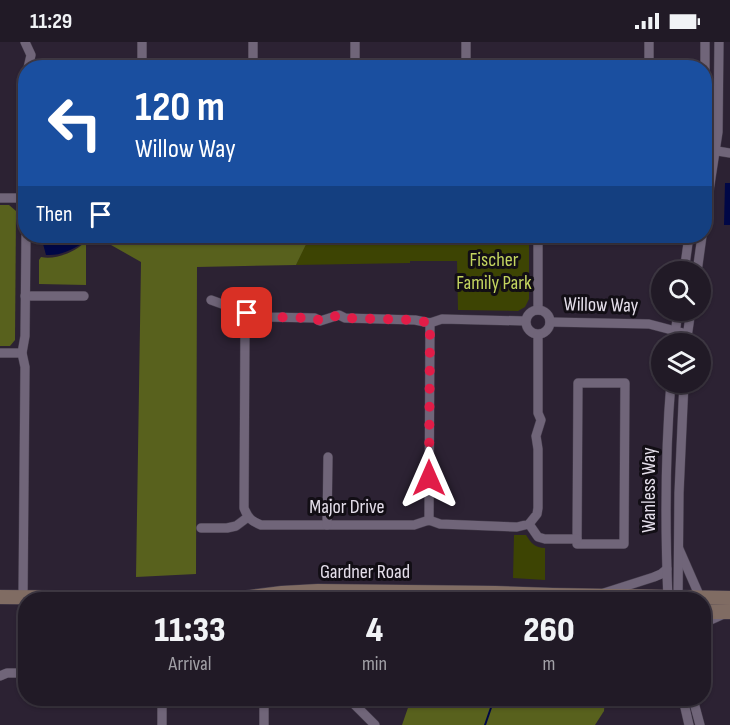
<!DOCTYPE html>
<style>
body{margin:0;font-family:"Sofia Sans Condensed",sans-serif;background:#29232e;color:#f1f3f6;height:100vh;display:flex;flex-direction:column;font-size:22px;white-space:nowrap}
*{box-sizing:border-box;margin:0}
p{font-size:20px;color:#a2a1a7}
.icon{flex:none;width:33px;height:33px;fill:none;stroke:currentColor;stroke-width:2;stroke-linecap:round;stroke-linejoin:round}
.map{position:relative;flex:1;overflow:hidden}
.sheet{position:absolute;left:18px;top:550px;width:693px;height:114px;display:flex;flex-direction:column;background:#211a26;border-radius:24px;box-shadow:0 2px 4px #0004,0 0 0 2px #3e3843}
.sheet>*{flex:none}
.hud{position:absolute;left:18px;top:18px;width:694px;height:183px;border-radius:24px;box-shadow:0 2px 4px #0004,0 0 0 2px #3e3843;background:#1a4fa0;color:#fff;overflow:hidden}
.fabs{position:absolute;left:651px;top:219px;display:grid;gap:12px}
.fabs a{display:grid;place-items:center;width:60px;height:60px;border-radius:50%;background:#211a26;box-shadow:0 2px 4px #0004,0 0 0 2px #3e3843;font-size:30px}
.pin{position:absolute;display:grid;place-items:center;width:51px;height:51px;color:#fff;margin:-26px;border-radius:12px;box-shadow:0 3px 9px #0006}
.me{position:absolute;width:66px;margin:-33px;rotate:0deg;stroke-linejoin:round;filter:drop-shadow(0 0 4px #0008)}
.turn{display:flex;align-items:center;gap:21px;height:126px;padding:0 18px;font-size:27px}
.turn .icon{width:78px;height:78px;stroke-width:2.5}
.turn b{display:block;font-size:42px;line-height:51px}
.then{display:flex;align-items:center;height:57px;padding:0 18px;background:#0003;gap:12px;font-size:22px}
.eta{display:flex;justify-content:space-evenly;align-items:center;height:102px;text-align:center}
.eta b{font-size:36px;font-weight:800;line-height:42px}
.status{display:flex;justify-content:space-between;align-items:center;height:42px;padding:0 30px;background:#211a26;direction:ltr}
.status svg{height:16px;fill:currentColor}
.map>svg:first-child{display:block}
</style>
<div class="status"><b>11:29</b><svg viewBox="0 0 49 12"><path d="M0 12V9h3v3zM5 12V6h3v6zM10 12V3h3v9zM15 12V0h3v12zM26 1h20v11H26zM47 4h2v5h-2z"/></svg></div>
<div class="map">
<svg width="730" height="683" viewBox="0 0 730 683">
<rect width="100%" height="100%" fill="#2c2233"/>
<g fill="#3d4403">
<path d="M309,194H529V257L525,265L518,269L458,268L457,219H410V221L296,223Z"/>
<path d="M514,493H526C531,501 535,506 545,506V538L513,536Z"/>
</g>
<g fill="#58611d">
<path d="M0,163H9L16,169L15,298L10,304H0Z"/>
<path d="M100,194H310L296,223L197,225L196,532L136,535L141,220L104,199Z"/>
<path d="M86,199V243L39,242V218L41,215C56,218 76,210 86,199Z"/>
<path d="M411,657H605L604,669L595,683H402Z"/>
</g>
<g fill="#000746">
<path d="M725,141H730V183H724Z"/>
<path d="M75,194L82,195L83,201C71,208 60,214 46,213L42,198L52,195Z"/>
</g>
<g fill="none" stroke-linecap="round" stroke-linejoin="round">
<path stroke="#000746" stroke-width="2" d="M485,683L494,657"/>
<g stroke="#463e4d" stroke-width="10">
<g id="street">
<path d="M25,0L31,13L28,26"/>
<path d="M466,0V26"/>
<path d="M142,26V0"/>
<path d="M253,26V0"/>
<path d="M355,26V0"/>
<path d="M649,26V0"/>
<path d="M705,27V0"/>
<path d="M705,107L730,111"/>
<path d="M26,147L23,156L26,171"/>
<path d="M0,156H23"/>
<path d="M705,175L718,90L719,0"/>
<path d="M538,194V268"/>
<path d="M684,230L689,194"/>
<path d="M697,230L702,194"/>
<path d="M25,254H84"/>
<path d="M211,258L247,271L267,275L315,276L320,279L339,273L345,276L415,278L430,281L442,277L525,279"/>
<circle cx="538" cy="280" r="12"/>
<path d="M247,271L245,285L244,466C248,476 251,479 261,483H414L429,478L440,482L517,485L529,482L537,472L538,466V407L536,394L541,378L538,371V293"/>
<path d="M550,280L649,282L687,292"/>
<path d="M674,302L678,268"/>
<path d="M686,302L691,268"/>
<path d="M0,311H22"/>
<path d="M578,341H625L624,502H577Z"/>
<path d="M429,478L430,281"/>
<path d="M529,482L538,495L545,497H577"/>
<path d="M327,483L328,415"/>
<path d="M201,486H227L236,484L248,475"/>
<path d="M679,507L700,555"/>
<path d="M604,551L654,535L661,532L667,527"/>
<path d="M23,555L25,325L22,311L25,294L26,194"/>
<path d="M668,558C665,486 665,412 671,340"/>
<path d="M678,558L679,451L684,340"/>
<path d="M704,581L724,572"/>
<path d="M0,634L7,631H26"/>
<path d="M349,657L375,683"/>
<path d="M683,657L689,683"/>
<path d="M693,657L700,683"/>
<path d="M162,683V657"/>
<path d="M264,683V657"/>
</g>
</g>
<g stroke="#463e4d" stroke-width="15">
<g id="secondary">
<path d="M0,555L233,557L282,551L318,549L495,551L553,553L730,556"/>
<path d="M704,570H730"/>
</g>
</g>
<use href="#street" stroke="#706579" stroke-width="9"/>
<use href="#secondary" stroke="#806c63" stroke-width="14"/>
</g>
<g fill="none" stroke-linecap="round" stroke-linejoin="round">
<path stroke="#e11d48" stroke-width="10" stroke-dasharray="0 18" d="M247,271L267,275L315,276L320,279L339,273L345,276L415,278L430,281L429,436"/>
</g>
<g text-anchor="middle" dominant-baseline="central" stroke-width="6" stroke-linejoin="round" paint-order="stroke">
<g font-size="20" fill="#c3d45f" stroke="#120e15">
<text x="494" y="218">Fischer<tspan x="494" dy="23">Family Park</tspan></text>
</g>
<g font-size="20" fill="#e5dfeb" stroke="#120e15">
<text transform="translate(601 263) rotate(1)">Willow Way</text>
<text transform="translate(649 448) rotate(-90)">Wanless Way</text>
<text x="347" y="465">Major Drive</text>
<text x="365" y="530">Gardner Road</text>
</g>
</g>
</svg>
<div class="fabs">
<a><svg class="icon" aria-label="search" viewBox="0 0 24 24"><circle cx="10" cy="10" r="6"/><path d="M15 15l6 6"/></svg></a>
<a><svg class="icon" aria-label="layers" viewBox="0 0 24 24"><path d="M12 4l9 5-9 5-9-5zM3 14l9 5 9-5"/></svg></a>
</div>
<div class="pin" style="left:247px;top:271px;background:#d93025"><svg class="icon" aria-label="arrive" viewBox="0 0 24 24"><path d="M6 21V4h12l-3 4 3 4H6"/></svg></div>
<svg class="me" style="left:429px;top:436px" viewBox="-20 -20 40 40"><path d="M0-17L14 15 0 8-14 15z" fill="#e11d48" stroke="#fff" stroke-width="4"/></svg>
<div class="hud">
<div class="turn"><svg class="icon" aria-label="left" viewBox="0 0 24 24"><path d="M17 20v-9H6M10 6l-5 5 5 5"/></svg><div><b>120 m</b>Willow Way</div></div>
<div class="then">Then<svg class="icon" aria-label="arrive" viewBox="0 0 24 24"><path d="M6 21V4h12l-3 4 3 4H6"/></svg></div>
</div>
<section class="sheet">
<div class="eta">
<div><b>11:33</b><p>Arrival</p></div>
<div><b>4</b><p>min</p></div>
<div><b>260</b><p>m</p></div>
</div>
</section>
</div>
